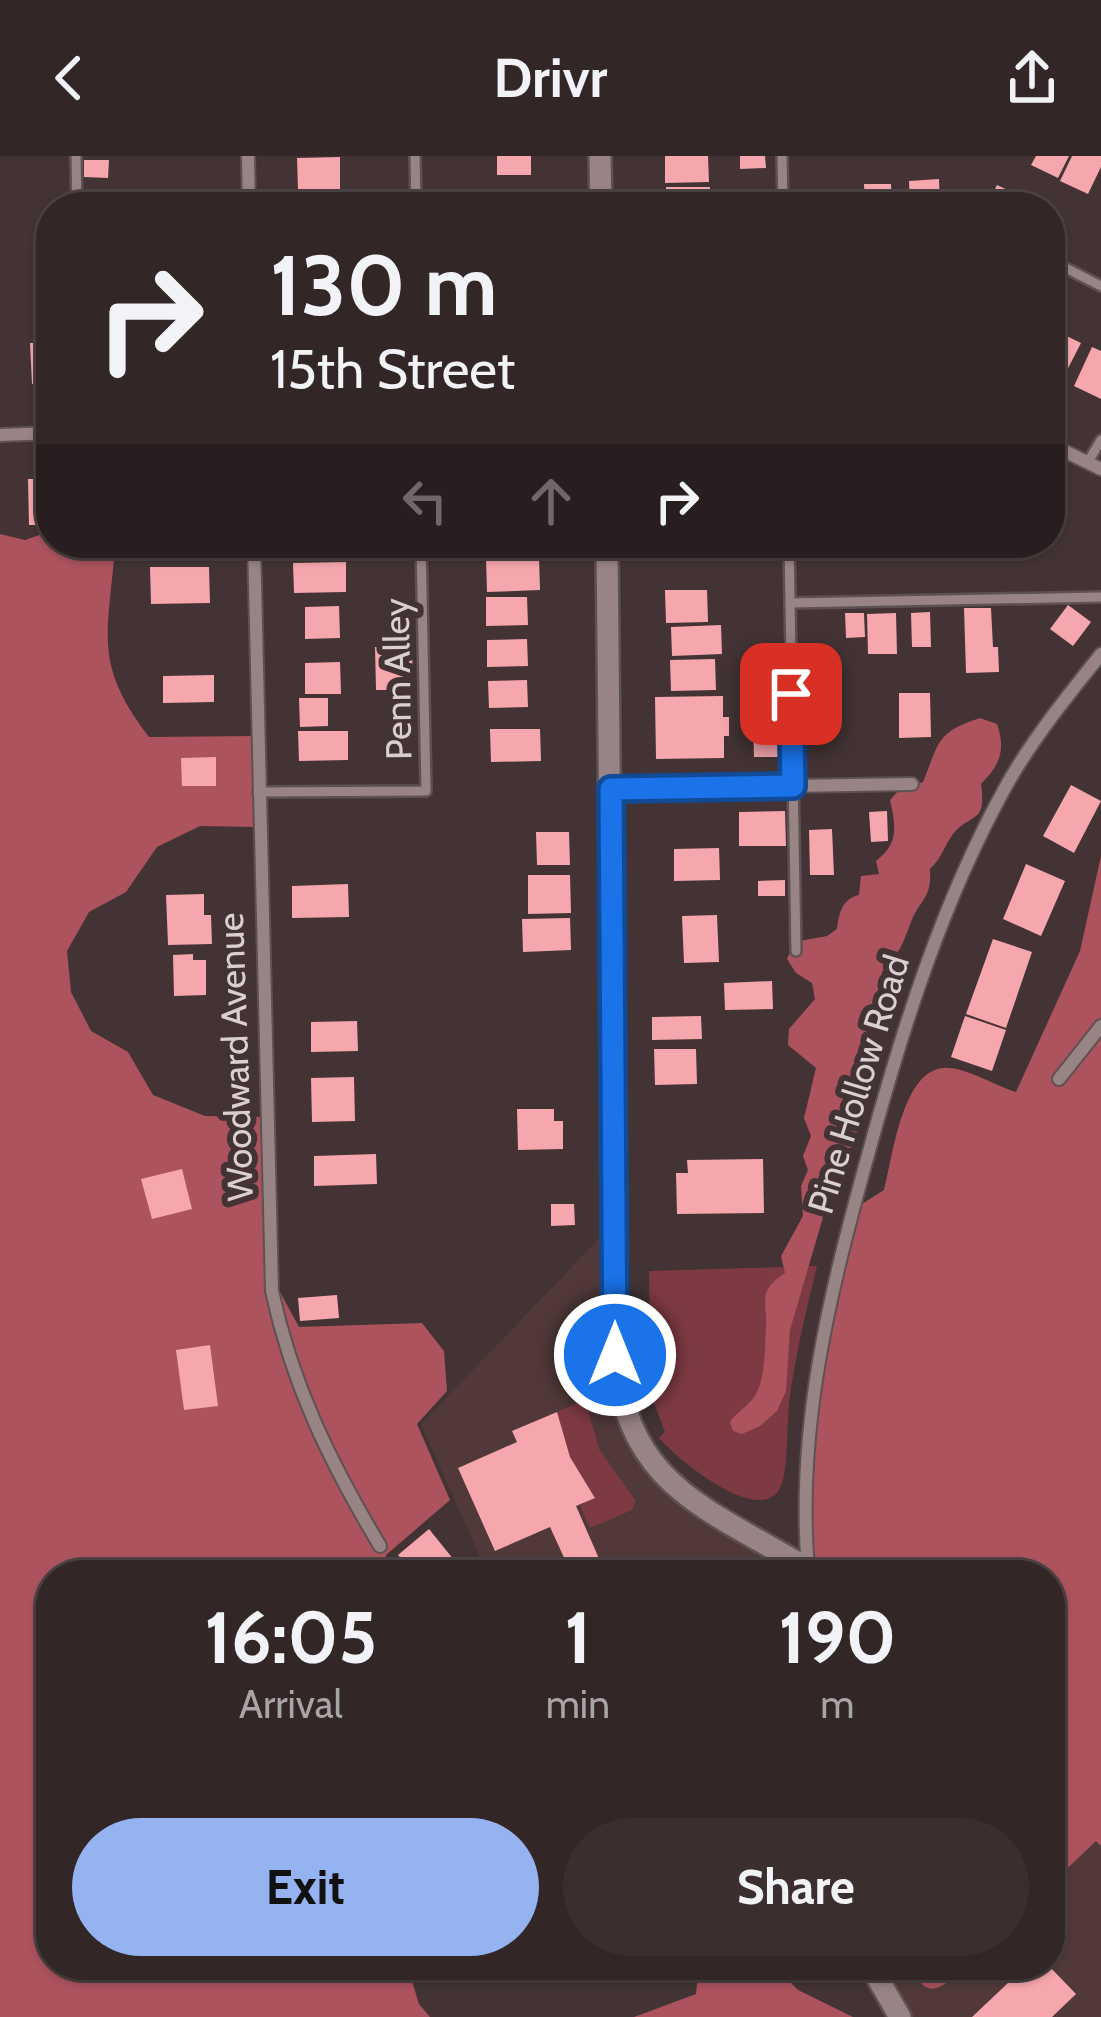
<!DOCTYPE html>
<style>
body{margin:0;font-family:Cabin,sans-serif;background:#3a2e2f;color:#f1f3f6;height:100vh;display:flex;flex-direction:column;font-size:45px;white-space:nowrap}
*{box-sizing:border-box;margin:0}
p{font-size:39px;color:#a8a5a7}
.icon{flex:none;width:66px;height:66px;fill:none;stroke:currentColor;stroke-width:2;stroke-linecap:round;stroke-linejoin:round}
.map{position:relative;flex:1;overflow:hidden}
.side{position:absolute;left:36px;top:1404px;width:1029px;height:420px;display:flex;flex-direction:column;background:#322627;border-radius:48px;box-shadow:0 3px 9px #0004,0 0 0 3px #4d4344}
.side>*{flex:none}
.top-card{position:absolute;left:36px;top:36px;width:1029px;height:366px;border-radius:48px;box-shadow:0 3px 9px #0004,0 0 0 3px #4d4344;background:#322627;color:#f1f3f6;overflow:hidden}
.pin{position:absolute;display:grid;place-items:center;width:102px;height:102px;color:#fff;margin:-51px;border-radius:24px;box-shadow:0 6px 18px #0006}
.me{position:absolute;width:132px;margin:-66px;rotate:0deg;stroke-linejoin:round;filter:drop-shadow(0 0 9px #0008)}
.turn{display:flex;align-items:center;gap:42px;height:252px;padding:0 36px;font-size:54px}
.turn .icon{width:156px;height:156px;stroke-width:2.5}
.turn b{display:block;font-size:84px;line-height:102px}
.lanes{display:flex;align-items:center;height:114px;padding:0 36px;background:#0003;justify-content:center;gap:60px;direction:ltr}
.lanes .off{opacity:.35}
.eta{display:flex;justify-content:space-evenly;align-items:center;height:204px;text-align:center}
.eta b{font-size:72px;font-weight:700;line-height:84px}
.action{display:flex;gap:24px;margin-top:auto;padding:24px 36px}
.action a{flex:1;height:138px;border-radius:72px;background:#95b2f1;color:#111;font-size:48px;font-weight:700;line-height:138px;text-align:center}
.action a+a{background:#3a2e2f;color:#f1f3f6}
header{display:flex;justify-content:space-between;align-items:center;height:156px;padding:0 36px;background:#322627;font-size:54px;font-weight:700}
.map>svg:first-child{display:block}
</style>
<header><svg class="icon" aria-label="back" viewBox="0 0 24 24"><path d="M15 5l-7 7 7 7"/></svg>Drivr<svg class="icon" aria-label="share" viewBox="0 0 24 24"><path d="M12 15V3M7 8l5-5 5 5M5 13v7h14v-7"/></svg></header>
<div class="map">
<svg width="1101" height="1861" viewBox="0 0 1101 1861">
<rect width="100%" height="100%" fill="#433334"/>
<g fill="#51393a">
<path d="M614,1067L615,1199L643,1298L808,1413L1003,1419H488L421,1268Z"/>
<path d="M1050,1469L1101,1523V1861H900L870,1809H1050Z"/>
</g>
<g fill="#7e3a42">
<path d="M817,1110C806,1155 795,1201 789,1247C787,1265 788,1316 781,1330C762,1374 676,1302 659,1282L665,1276L651,1239L649,1115Z"/>
<path d="M585,1244L599,1293L636,1345L632,1354L590,1372L580,1349L595,1341L570,1301L557,1256Z"/>
</g>
<g fill="#ac535e">
<path d="M51,375V387H115C110,475 90,504 149,581L255,580L257,671L200,670L157,691L126,736L89,756L67,795L71,836L91,875L128,896L153,939L205,960L262,961L266,1110L299,1171L422,1167L444,1195L447,1235L417,1268L450,1344L386,1399V1419H51V1809H407L419,1848L430,1861H0V378L25,384Z"/>
<path d="M980,562L997,568C1006,594 1000,609 981,628C987,669 971,656 953,678C944,690 942,702 930,713C932,743 920,743 911,766C903,788 898,800 882,816L880,862L869,882L857,932L855,951L861,966L854,988L838,1010L790,1174L786,1235L777,1255L760,1270L742,1278L733,1275L730,1266C740,1252 753,1249 759,1231C765,1216 765,1190 766,1174C768,1146 756,1136 785,1117L781,1100L803,1060L801,1030L808,1014L803,1000L811,980L804,962L816,912L788,889L789,873L815,843L812,827L796,817L787,803L794,786L827,780L837,773C839,757 842,743 859,739L861,720L879,718L876,705C899,687 896,671 890,644L898,635L923,626C939,587 936,576 980,562Z"/>
<path d="M1101,700V1690L1096,1685L1050,1729V1419H821L810,1407L813,1245L854,1065L862,1048L884,1034C893,1000 902,916 943,912C964,910 995,930 1016,936L1080,795Z"/>
<path d="M699,1809H773L798,1834L853,1861H634L696,1838Z"/>
<path d="M907,1809H967C940,1834 929,1846 907,1809Z"/>
</g>
<g fill="#f6a7ad">
<rect x="497" y="0" width="34" height="19"/>
<path d="M665,0H708L709,26L665,27Z"/>
<path d="M740,0H765L766,12L740,13Z"/>
<path d="M1036,0H1069L1058,22L1031,9Z"/>
<path d="M1072,0H1101V11L1088,38L1060,25Z"/>
<path d="M340,1V33L298,34L297,2Z"/>
<path d="M84,4H109L108,22L84,21Z"/>
<path d="M939,23L940,51H910L909,25Z"/>
<path d="M864,28H891L892,51H865Z"/>
<path d="M997,29L1014,37L1007,51H986Z"/>
<rect x="666" y="31" width="44" height="20"/>
<rect x="492" y="34" width="51" height="17"/>
<rect x="297" y="36" width="43" height="15"/>
<rect x="152" y="41" width="39" height="10"/>
<path d="M770,41L771,51H745V42Z"/>
<path d="M1050,172L1081,187L1063,222L1050,215Z"/>
<path d="M30,187H51V227L32,228Z"/>
<path d="M1092,191L1101,195V243L1074,230Z"/>
<path d="M28,323H51V369H29Z"/>
<path d="M309,387H359V392L309,393Z"/>
<rect x="473" y="387" width="59" height="9"/>
<path d="M664,387H716V396L665,397Z"/>
<rect x="831" y="387" width="31" height="9"/>
<path d="M486,402H539L540,434L487,436Z"/>
<path d="M346,406V436L294,437L293,407Z"/>
<path d="M150,411H209L210,447L151,448Z"/>
<path d="M665,434H707L708,466L666,467Z"/>
<path d="M486,441H527L528,469L486,470Z"/>
<path d="M1068,449L1091,466L1073,490L1050,473Z"/>
<path d="M339,450L340,482L305,483V451Z"/>
<path d="M964,452H991L993,491H998L999,516L966,517Z"/>
<path d="M930,456L931,491H912L911,457Z"/>
<path d="M845,457H864L865,481L846,482Z"/>
<path d="M896,457L897,498H868L867,458Z"/>
<path d="M721,469L722,498L672,500L671,471Z"/>
<path d="M527,483L528,510L487,511V484Z"/>
<path d="M375,491H412L413,534H376Z"/>
<path d="M715,503L716,534L671,535L670,504Z"/>
<path d="M340,506L341,538H305V507Z"/>
<path d="M214,519V546L163,547V520Z"/>
<path d="M527,524L528,551L489,552L488,525Z"/>
<path d="M782,534L783,601H754L753,569H765L764,535Z"/>
<path d="M899,537H930L931,581L899,582Z"/>
<path d="M723,540V561H729V580H724V602L656,603L655,541Z"/>
<path d="M808,540H830L832,583H809Z"/>
<path d="M299,542H328V570L300,571Z"/>
<path d="M490,573H540L541,605L491,606Z"/>
<path d="M298,575H348V604L299,605Z"/>
<path d="M216,601V630H182L181,602Z"/>
<path d="M1071,629L1101,645L1074,697L1043,680Z"/>
<path d="M785,655L786,690H739V656Z"/>
<path d="M887,655L888,685L871,686L869,656Z"/>
<path d="M832,673L834,719H810L809,674Z"/>
<path d="M536,676H569L570,709H537Z"/>
<path d="M719,692L720,724L674,725V693Z"/>
<path d="M1026,708L1065,725L1041,780L1003,763Z"/>
<path d="M528,719H570L571,757L528,758Z"/>
<path d="M785,724V740H758V725Z"/>
<path d="M348,728L349,761L292,762V730Z"/>
<path d="M204,738V759H211L212,788L168,789L166,739Z"/>
<path d="M717,759L719,806L684,807L682,760Z"/>
<path d="M570,762L571,794L523,796L522,763Z"/>
<path d="M993,783L1032,796L1006,872L966,858Z"/>
<path d="M193,798V804H206V839L174,840L173,799Z"/>
<path d="M772,825L773,853L725,854L724,827Z"/>
<path d="M701,860L702,883L652,884V861Z"/>
<path d="M965,860L1006,874L992,915L951,901Z"/>
<path d="M357,865L358,895L311,896V866Z"/>
<path d="M654,893H696L697,928L655,929Z"/>
<path d="M354,921L355,965L312,966L311,922Z"/>
<path d="M517,953H554V965H563V993L518,994Z"/>
<path d="M376,998L377,1028L314,1030V1000Z"/>
<path d="M763,1003L764,1057L677,1058L676,1017H688L687,1004Z"/>
<path d="M182,1013L192,1053L152,1063L141,1023Z"/>
<path d="M551,1048H574L575,1069L551,1070Z"/>
<path d="M337,1139L339,1162L300,1165L298,1142Z"/>
<path d="M210,1189L218,1250L184,1254L176,1194Z"/>
<path d="M557,1256L570,1301L595,1342L576,1350L604,1414L593,1419H572L550,1371L495,1395L458,1312L517,1286L512,1275Z"/>
<path d="M429,1373L466,1419H414L398,1399Z"/>
<path d="M444,1809H481L459,1827Z"/>
<path d="M1027,1809H1048L1076,1838L1052,1861H972Z"/>
</g>
<g fill="none" stroke-linecap="round" stroke-linejoin="round">
<g stroke="#5e5152" stroke-width="14">
<g id="service">
<path d="M76,0L77,51"/>
<path d="M415,0L416,51"/>
<path d="M782,0L783,51"/>
<path d="M1050,104L1101,130"/>
<path d="M1088,306L1101,284"/>
<path d="M789,387L796,795"/>
<path d="M790,447L1101,441"/>
<path d="M258,636L426,635L421,387"/>
</g>
</g>
<g stroke="#5e5152" stroke-width="16">
<g id="minor">
<path d="M248,0L249,51"/>
<path d="M0,279L51,277"/>
<path d="M1050,288L1101,313"/>
<path d="M254,387L272,1135C292,1229 331,1308 380,1390"/>
<path d="M611,633L912,628"/>
<path d="M1059,923L1101,870"/>
<path d="M808,1413C796,1270 830,1136 868,999C902,874 942,746 1005,632C1032,583 1067,541 1101,498"/>
</g>
</g>
<g stroke="#5e5152" stroke-width="26">
<g id="tertiary">
<path d="M600,0L601,51"/>
<path d="M607,387L615,1199C628,1331 706,1351 808,1413V1419"/>
<path d="M870,1809L900,1861"/>
</g>
</g>
<use href="#service" stroke="#988485" stroke-width="9"/>
<use href="#minor" stroke="#988485" stroke-width="12"/>
<use href="#tertiary" stroke="#988485" stroke-width="21"/>
</g>
<g fill="none" stroke-linecap="round" stroke-linejoin="round">
<g stroke="#114b97" stroke-width="30">
<path id="route" d="M615,1199L611,633L793,630L791,538"/>
</g>
<use href="#route" stroke="#1a73e8" stroke-width="21"/>
</g>
<g text-anchor="middle" dominant-baseline="central" stroke-width="12" stroke-linejoin="round" paint-order="stroke">
<g font-size="36" fill="#dbd0d1" stroke="#433334">
<text transform="translate(397 523) rotate(-91)">Penn Alley</text>
<text transform="translate(235 901) rotate(-92)">Woodward Avenue</text>
<text transform="translate(858 928) rotate(-73)">Pine Hollow Road</text>
</g>
</g>
</svg>
<div class="pin" style="left:791px;top:538px;background:#d93025"><svg class="icon" aria-label="arrive" viewBox="0 0 24 24"><path d="M6 21V4h12l-3 4 3 4H6"/></svg></div>
<svg class="me" style="left:615px;top:1199px" viewBox="-20 -20 40 40"><circle r="17" fill="#1a73e8" stroke="#fff" stroke-width="3"/><path d="M0-11L8 9 0 5-8 9z" fill="#fff"/></svg>
<div class="top-card">
<div class="turn"><svg class="icon" aria-label="right" viewBox="0 0 24 24"><path d="M7 20v-9h11M14 6l5 5-5 5"/></svg><div><b>130 m</b>15th Street</div></div>
<div class="lanes"><svg class="icon off" aria-label="left" viewBox="0 0 24 24"><path d="M17 20v-9H6M10 6l-5 5 5 5"/></svg><svg class="icon off" aria-label="ahead" viewBox="0 0 24 24"><path d="M12 20V5M6 11l6-6 6 6"/></svg><svg class="icon" aria-label="right" viewBox="0 0 24 24"><path d="M7 20v-9h11M14 6l5 5-5 5"/></svg></div>
</div>
<section class="side">
<div class="eta">
<div><b>16:05</b><p>Arrival</p></div>
<div><b>1</b><p>min</p></div>
<div><b>190</b><p>m</p></div>
</div>
<div class="action"><a>Exit</a><a>Share</a></div>
</section>
</div>
